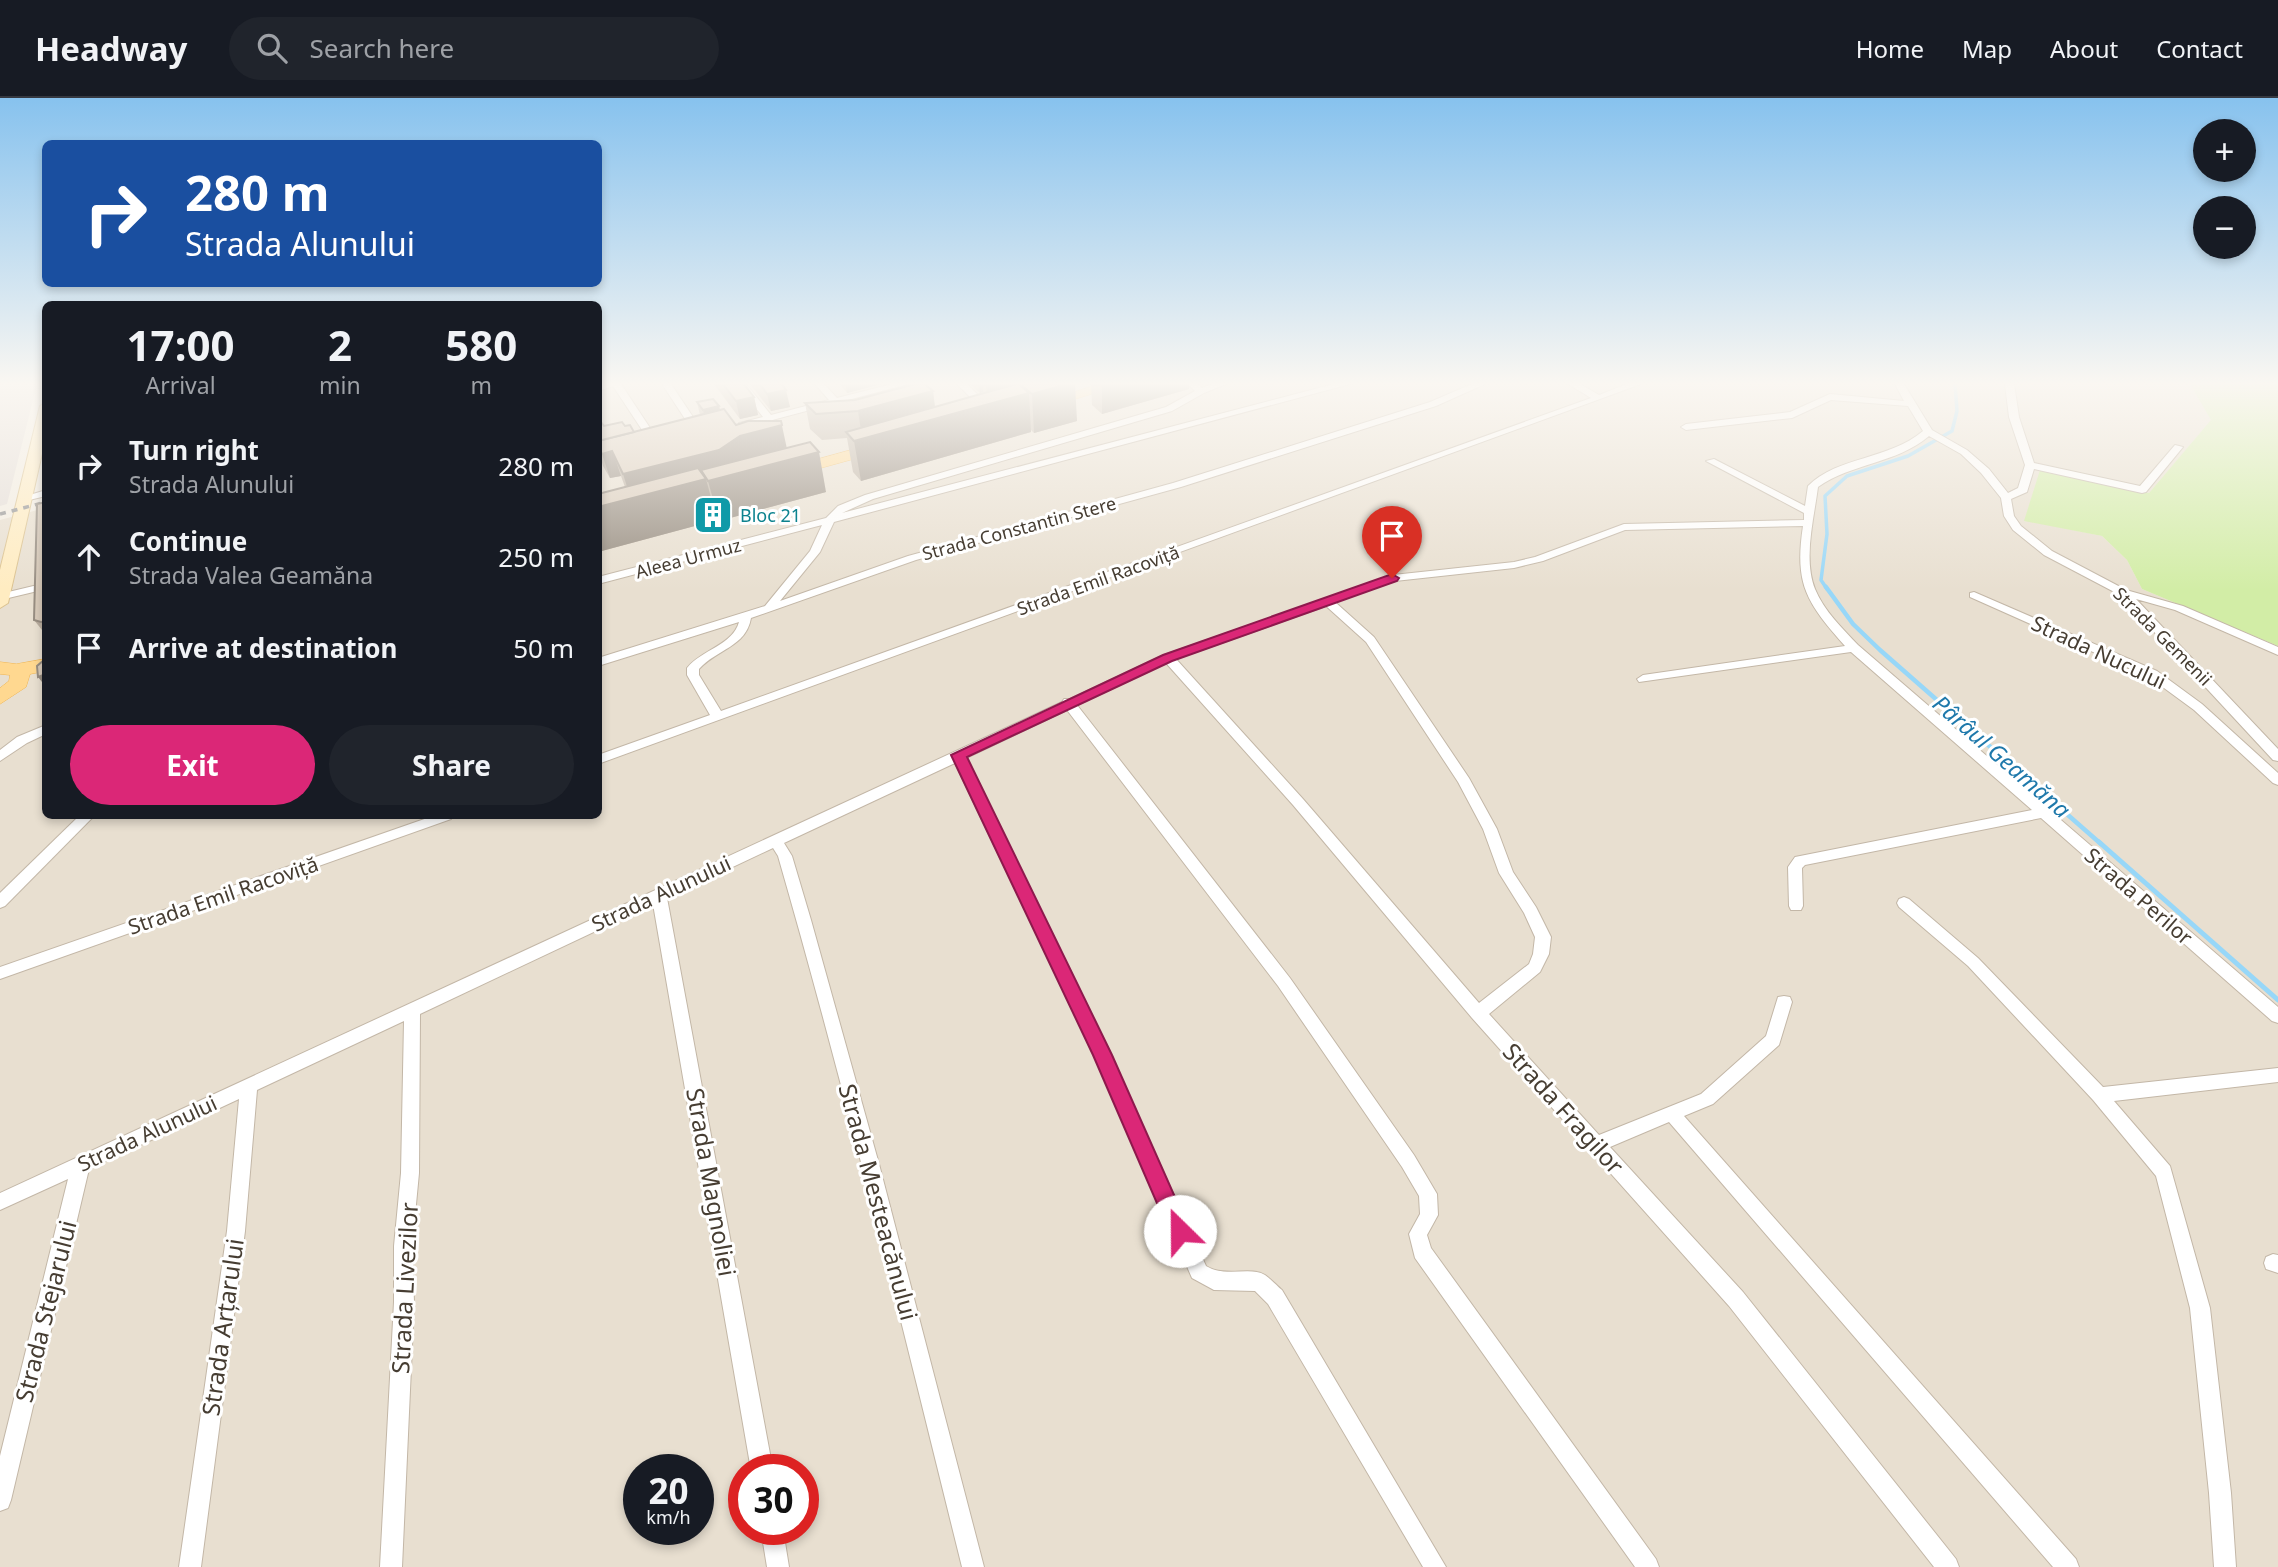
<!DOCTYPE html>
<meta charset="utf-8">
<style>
body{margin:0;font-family:"Noto Sans",sans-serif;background:#20242c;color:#f1f3f6;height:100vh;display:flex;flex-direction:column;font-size:26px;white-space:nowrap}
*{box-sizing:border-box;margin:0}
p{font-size:23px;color:#9ea1a6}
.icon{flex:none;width:38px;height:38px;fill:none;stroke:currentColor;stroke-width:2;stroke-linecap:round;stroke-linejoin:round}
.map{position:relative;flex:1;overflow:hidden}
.panel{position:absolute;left:42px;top:203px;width:560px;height:518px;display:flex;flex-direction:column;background:#171b24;border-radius:10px;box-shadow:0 4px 10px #0003}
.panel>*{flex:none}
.hud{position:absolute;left:42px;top:42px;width:560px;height:147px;border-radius:10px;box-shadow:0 4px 10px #0003;background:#1a4fa0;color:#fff;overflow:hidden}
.buttons{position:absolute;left:2193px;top:21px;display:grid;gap:14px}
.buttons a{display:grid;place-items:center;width:63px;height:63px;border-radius:50%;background:#171b24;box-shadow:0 4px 10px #0003;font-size:35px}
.speed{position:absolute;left:623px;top:1356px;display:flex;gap:14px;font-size:35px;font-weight:700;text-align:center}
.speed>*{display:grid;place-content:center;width:91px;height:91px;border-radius:50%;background:#171b24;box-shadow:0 4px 10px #0003;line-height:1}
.speed small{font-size:18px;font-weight:400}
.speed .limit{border:10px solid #d22;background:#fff;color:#111}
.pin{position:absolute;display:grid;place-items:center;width:60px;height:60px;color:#fff;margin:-72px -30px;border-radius:50% 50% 50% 0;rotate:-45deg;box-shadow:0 0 7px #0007}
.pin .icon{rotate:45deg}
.me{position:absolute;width:77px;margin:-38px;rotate:337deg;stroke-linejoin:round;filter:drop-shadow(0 0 5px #0008)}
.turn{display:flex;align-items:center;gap:24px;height:147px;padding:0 28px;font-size:32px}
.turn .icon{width:91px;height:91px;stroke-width:2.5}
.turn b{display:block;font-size:49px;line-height:60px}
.eta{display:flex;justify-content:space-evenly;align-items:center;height:119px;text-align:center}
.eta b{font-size:42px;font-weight:700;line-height:49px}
.primary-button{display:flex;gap:14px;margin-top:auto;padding:14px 28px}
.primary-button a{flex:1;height:80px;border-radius:42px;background:#db2777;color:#fff;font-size:28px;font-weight:700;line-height:80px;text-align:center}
.primary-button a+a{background:#20242c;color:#f1f3f6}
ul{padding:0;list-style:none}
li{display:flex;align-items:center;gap:21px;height:91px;padding:0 28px}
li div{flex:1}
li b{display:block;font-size:26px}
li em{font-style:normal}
header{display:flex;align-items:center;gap:42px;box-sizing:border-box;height:98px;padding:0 35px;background:#171b24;border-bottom:2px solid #363941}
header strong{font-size:33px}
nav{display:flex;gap:38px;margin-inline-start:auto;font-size:24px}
.search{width:490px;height:63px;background:#20242c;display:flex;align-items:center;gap:18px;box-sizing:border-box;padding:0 24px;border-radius:38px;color:#9ea1a6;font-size:26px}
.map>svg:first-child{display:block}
</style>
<header>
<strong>Headway</strong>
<div class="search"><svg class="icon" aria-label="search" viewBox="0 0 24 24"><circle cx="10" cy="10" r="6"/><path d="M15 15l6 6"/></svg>Search here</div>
<nav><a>Home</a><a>Map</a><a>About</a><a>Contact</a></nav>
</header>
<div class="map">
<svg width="2278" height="1469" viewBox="0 0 2278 1469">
<rect width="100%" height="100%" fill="#f3ede2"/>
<path fill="#e8dfd0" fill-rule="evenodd" d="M599,286H2190L2212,322L2149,395L2041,372L2025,422L2102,438L2127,462L2142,491L2278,548V1469H0V422L45,410L46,718H598ZM639,1372H698V1432H639ZM744,1372H803V1432H744Z"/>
<path fill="#e5ded8" d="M0,286H37L7,406L0,408Z"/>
<path fill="#d2eda6" d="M2190,286H2278V548L2142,491L2127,462L2102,438L2024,423L2040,372L2149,395L2211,322Z"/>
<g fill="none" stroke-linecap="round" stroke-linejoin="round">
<path stroke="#97d7f8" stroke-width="3.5" d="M1827,491L1821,482L1827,436L1825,398L1847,378L1908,358L1952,333L1957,313L1955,286"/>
<path stroke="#97d7f8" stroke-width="4.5" d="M1826,489L1853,526L1880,552L2101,746"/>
<path stroke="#97d7f8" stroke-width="5" d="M2099,744L2278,902"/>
<g stroke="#c3b7a7" stroke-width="2">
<g id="street">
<path d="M621,286L660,345L658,347H652L613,288L598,293L600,286Z"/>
<path d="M662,286H671L703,334L701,336H695Z"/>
<path d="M737,286H746L771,317L829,302L815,286H824L837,300L892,286H908L742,330L739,329V325L763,319Z"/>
<path d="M957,286H967L979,298L989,295L994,298L974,303Z"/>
<path d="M1188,286H1198L1202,290L1212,286H1226L1204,295L1172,313L873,401L842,415L1334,286H1350L834,424L820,454L780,503L908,458L1173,385L1430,304L1472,286H1485L1436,308L1181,389L916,462L751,520C746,549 717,551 699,571V577L721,613L1591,300L1568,286H1580L1599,297L1627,286H1641L598,666V657L710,617L687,577V570C701,552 733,547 739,524L598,568V560L765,508L810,453L822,427L598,486V479L826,420L838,408L865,397L1166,309L1195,293Z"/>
<path d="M1895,286H1904L1932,332L1967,352L1989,371L2008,395L2018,390L2025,367L2009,319L2005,286H2014L2019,319L2034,365L2140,388L2175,347L2183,349L2146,394L2142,395L2034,371L2027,394L2011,401L2014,418L2021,428L2052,453L2126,492L2183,508L2278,549V557L2175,512L2136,501L2278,651V663L2273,662L2120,497L2044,457L2013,432L2004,418L2001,400L1981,375L1961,356L1929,338C1896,366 1852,365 1818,389C1814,421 1803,460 1815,491C1824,513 1843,531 1858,547L2278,909V925L2272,923L2041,720L1805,767L1802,770L1803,808L1801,812H1791L1789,808L1788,769L1795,759L2032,712L1851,554L1639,584L1637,581L1643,577L1845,548C1807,505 1794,487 1803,428L1625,432L1543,463L1514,470L1395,483L1335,504L1374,539L1469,680L1497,731L1513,774L1536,809L1551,839L1549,856L1540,874L1489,916L1599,1037L1701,996L1766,938L1778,899L1784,898L1790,899L1792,904L1779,947L1713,1006L1684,1018L2076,1461L2079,1469H2053L1669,1024L1610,1049L1743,1194L1956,1461L1959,1469H1934L1729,1208L1472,920L1293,707L1166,565L1077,607L1290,880L1414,1057L1437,1096L1438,1117L1427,1137L1431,1150L1656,1461L1659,1469H1635L1415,1160L1409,1136L1420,1116L1419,1098L1402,1069L1278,888L1067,612L966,660L1110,957L1206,1168C1226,1180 1250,1168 1265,1177C1271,1181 1277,1188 1282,1192L1446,1469H1423L1268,1206L1255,1193L1214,1192L1192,1180L1094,957L955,665L784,745L792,758L811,822L879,1066L984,1469H962C903,1232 846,993 778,758L773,750L667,800L773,1372H751L653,806L420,916L419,1075L412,1148L414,1204L402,1469H380L394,1204V1148L401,1075L404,923L257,992L245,1133L201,1469H179L227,1133L239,1001L89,1071L11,1402L8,1410L0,1413V1358L68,1081L0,1112V1095L1062,604L1064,601H1070L1164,557L1393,477L1514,464L1535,459L1624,426L1804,422V415L1706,363L1714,361L1805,408L1808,388C1838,358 1889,362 1923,333L1908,308L1831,302L1792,320L1686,332L1681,329L1686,326L1790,314L1830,296L1904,303ZM1326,508L1366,544L1458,684L1483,731L1499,775L1524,815L1535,839L1533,856L1529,866L1479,905L1303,701L1176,561Z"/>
<path d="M46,392V398L25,403L20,400Z"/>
<path d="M46,485V491L0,502V496Z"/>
<path d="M1974,494L2157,573L2202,606L2278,675V687L2273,685L2194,612L2149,579L1970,499V495Z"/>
<path d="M46,627V636L27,645L0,663V652L17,639Z"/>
<path d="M79,718H94L5,808L0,810V795Z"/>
<path d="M433,718H453L451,721L0,881V869Z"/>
<path d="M1904,799L1909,801L1978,860L2103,989L2278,970V984L2114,1003L2170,1068L2210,1210L2231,1395L2236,1469H2214L2209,1395L2190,1210L2156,1078L2093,1002L1968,868L1899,809L1897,805L1899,801Z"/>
<path d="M2273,1156L2278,1157V1175L2266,1171L2264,1165L2266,1159Z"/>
<path d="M761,1432H783L789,1469H767Z"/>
</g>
</g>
<g stroke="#dbc28f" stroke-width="2">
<path id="secondary" d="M46,304V338L8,505L0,510V472L40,308Z"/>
</g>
<g stroke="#f0b654" stroke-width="1">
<g id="primary">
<path d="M1099,286H1124L1046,310L1039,306Z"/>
<path d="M880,344L886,346V352L792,378L784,373L786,370Z"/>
<path d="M46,561V573L30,576L26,589L0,606V590L9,583L10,577L0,576V564L16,566Z"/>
</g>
</g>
<use href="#street" fill="#fff" fill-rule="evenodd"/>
<use href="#secondary" fill="#ffecc1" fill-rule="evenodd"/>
<use href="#primary" fill="#ffd890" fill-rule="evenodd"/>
<path stroke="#949494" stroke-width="3.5" stroke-dasharray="6 6" stroke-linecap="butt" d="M0,416L46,404"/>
</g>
<g fill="#bbafa0">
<path d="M714,286H744L754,299L758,317L740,321Z"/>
<path d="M750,286H782L790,309L771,313Z"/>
<path d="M840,286H881L847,295Z"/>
<path d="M969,286H1068L1077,323L1034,335L1031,332V334L861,383L853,374L847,340L822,342L810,331L805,305L855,302L933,293L935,309L983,296V294L980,295Z"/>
<path d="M1091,286H1189V291L1102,316L1092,307Z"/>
<path d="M697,304L719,308L720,312L736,327L787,350L826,394L719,423L716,419L717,422L598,454V396L625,389L621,378L610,380L603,368L600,358H598V320L604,328H625L634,334L700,317Z"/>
<path d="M46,404V537L34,522Z"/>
</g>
<g fill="#988e82">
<path d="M846,286H881L847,295Z"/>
<path d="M979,286H982L983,294L980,295Z"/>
<path d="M986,286H1075L1077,323L1034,335L1032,296L1021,287L1022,297L1029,295L1031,334L861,383L854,343L988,306Z"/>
<path d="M1102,286H1189V291L1102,316Z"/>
<path d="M786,292L790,309L771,313L767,296Z"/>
<path d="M933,293L936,319L862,339L858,313Z"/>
<path d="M754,299L758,317L740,321L736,303Z"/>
<path d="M719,308L723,326L707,330L703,312Z"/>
<path d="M781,323L787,351L701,372L703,382L706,381L717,422L598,454V409L631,401L623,376Z"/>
<path d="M634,334L613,354L621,378L610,380L602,356Z"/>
<path d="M819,354L826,394L719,423L708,383Z"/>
<path d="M46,576V589L38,579Z"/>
</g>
<g fill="#d9cbba" stroke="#988e82" stroke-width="2">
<path d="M723,286H744L754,299L736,303Z"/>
<path d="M760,286H782L786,292L767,296Z"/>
<path d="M915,286H925L933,293L858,313L816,316L805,305L855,302Z"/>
<path d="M1016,286H1019L1029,295L854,343L846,334Z"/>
<path d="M1022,286H1068L1032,296L1021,287Z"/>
<path d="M713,301L719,308L703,312L697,304Z"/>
<path d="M724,311L736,327L748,323H781L782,327L740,338L719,352L623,376L612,353L602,356L598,349V343Z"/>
<path d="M598,320L604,328L622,324L625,328L630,327L634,334L598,343Z"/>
<path d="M810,344L819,354L708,383L701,372Z"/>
<path d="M698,370L706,381L598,409V396Z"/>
<path d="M46,404V523L41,524L34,522L37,406Z"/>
<path d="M44,562H46V576L38,579L37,568Z"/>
</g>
<linearGradient id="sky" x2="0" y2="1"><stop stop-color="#87c2ee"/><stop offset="0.58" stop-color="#faf7f2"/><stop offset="1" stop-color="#faf7f2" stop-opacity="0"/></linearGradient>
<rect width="2278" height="492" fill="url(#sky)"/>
<path fill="#db2777" stroke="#8e194d" stroke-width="2" d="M1392,476L1399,480L1397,483L1172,563L967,659L1112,957L1190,1133L1187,1140L1180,1143L1172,1140L1093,957L951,657L1163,557Z"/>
<defs>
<g id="building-square" transform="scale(2.0125)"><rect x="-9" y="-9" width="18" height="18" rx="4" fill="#0f9aa8" stroke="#fff"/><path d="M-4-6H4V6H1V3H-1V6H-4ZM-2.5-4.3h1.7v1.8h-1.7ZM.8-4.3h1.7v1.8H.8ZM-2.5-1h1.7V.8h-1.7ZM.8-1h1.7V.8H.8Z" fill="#fff"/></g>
</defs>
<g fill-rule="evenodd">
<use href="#building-square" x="713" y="417"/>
</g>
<g text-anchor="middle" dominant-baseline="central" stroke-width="6" stroke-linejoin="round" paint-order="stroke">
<g font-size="18" fill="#0d838f" stroke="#fff" text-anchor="start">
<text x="740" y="417">Bloc 21</text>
</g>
<g font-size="18" fill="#463d32" stroke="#fff">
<text transform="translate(1019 430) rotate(-15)">Strada Constantin Stere</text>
<text transform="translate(688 460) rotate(-15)">Aleea Urmuz</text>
<text transform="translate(1098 482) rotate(-20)">Strada Emil Racoviță</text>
<text transform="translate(2163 538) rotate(45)">Strada Gemenii</text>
</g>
<g font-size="21" fill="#463d32" stroke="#fff">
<text transform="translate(2099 554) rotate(25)">Strada Nucului</text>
<text transform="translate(661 795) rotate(-25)">Strada Alunului</text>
<text transform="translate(223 797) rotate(-19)">Strada Emil Racoviță</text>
<text transform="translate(2139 798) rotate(41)">Strada Perilor</text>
<text transform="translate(147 1035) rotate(-25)">Strada Alunului</text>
</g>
<g font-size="23" font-style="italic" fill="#1f79ab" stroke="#fff">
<text transform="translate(2002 658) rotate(41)">Pârâul Geamăna</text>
</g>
<g font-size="24" fill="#463d32" stroke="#fff">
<text transform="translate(1564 1010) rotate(48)">Strada Fragilor</text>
<text transform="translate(712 1084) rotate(80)">Strada Magnoliei</text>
<text transform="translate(879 1104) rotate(75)">Strada Mesteacănului</text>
<text transform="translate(404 1190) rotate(-87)">Strada Livezilor</text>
<text transform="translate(45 1213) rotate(-76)">Strada Stejarului</text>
<text transform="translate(222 1229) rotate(-82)">Strada Arțarului</text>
</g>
</g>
</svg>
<div class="buttons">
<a>+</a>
<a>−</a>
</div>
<div class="speed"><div>20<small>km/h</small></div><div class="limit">30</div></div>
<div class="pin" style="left:1392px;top:480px;background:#d93025"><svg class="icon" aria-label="arrive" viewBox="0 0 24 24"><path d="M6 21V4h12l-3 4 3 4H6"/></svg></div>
<svg class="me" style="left:1180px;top:1133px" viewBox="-20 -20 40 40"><circle r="19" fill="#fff"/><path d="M0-13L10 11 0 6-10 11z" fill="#db2777"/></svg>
<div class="hud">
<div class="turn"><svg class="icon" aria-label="right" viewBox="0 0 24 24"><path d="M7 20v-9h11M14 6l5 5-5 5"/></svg><div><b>280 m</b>Strada Alunului</div></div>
</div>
<section class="panel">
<div class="eta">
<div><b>17:00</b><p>Arrival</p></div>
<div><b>2</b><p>min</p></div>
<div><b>580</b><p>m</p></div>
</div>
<ul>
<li><svg class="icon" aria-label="right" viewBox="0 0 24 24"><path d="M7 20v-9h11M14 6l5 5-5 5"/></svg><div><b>Turn right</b><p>Strada Alunului</p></div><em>280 m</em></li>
<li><svg class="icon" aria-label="ahead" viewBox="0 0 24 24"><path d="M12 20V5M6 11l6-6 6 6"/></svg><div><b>Continue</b><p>Strada Valea Geamăna</p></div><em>250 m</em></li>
<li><svg class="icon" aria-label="arrive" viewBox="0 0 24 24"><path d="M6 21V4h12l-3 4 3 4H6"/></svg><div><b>Arrive at destination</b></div><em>50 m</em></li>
</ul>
<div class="primary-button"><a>Exit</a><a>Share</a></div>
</section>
</div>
